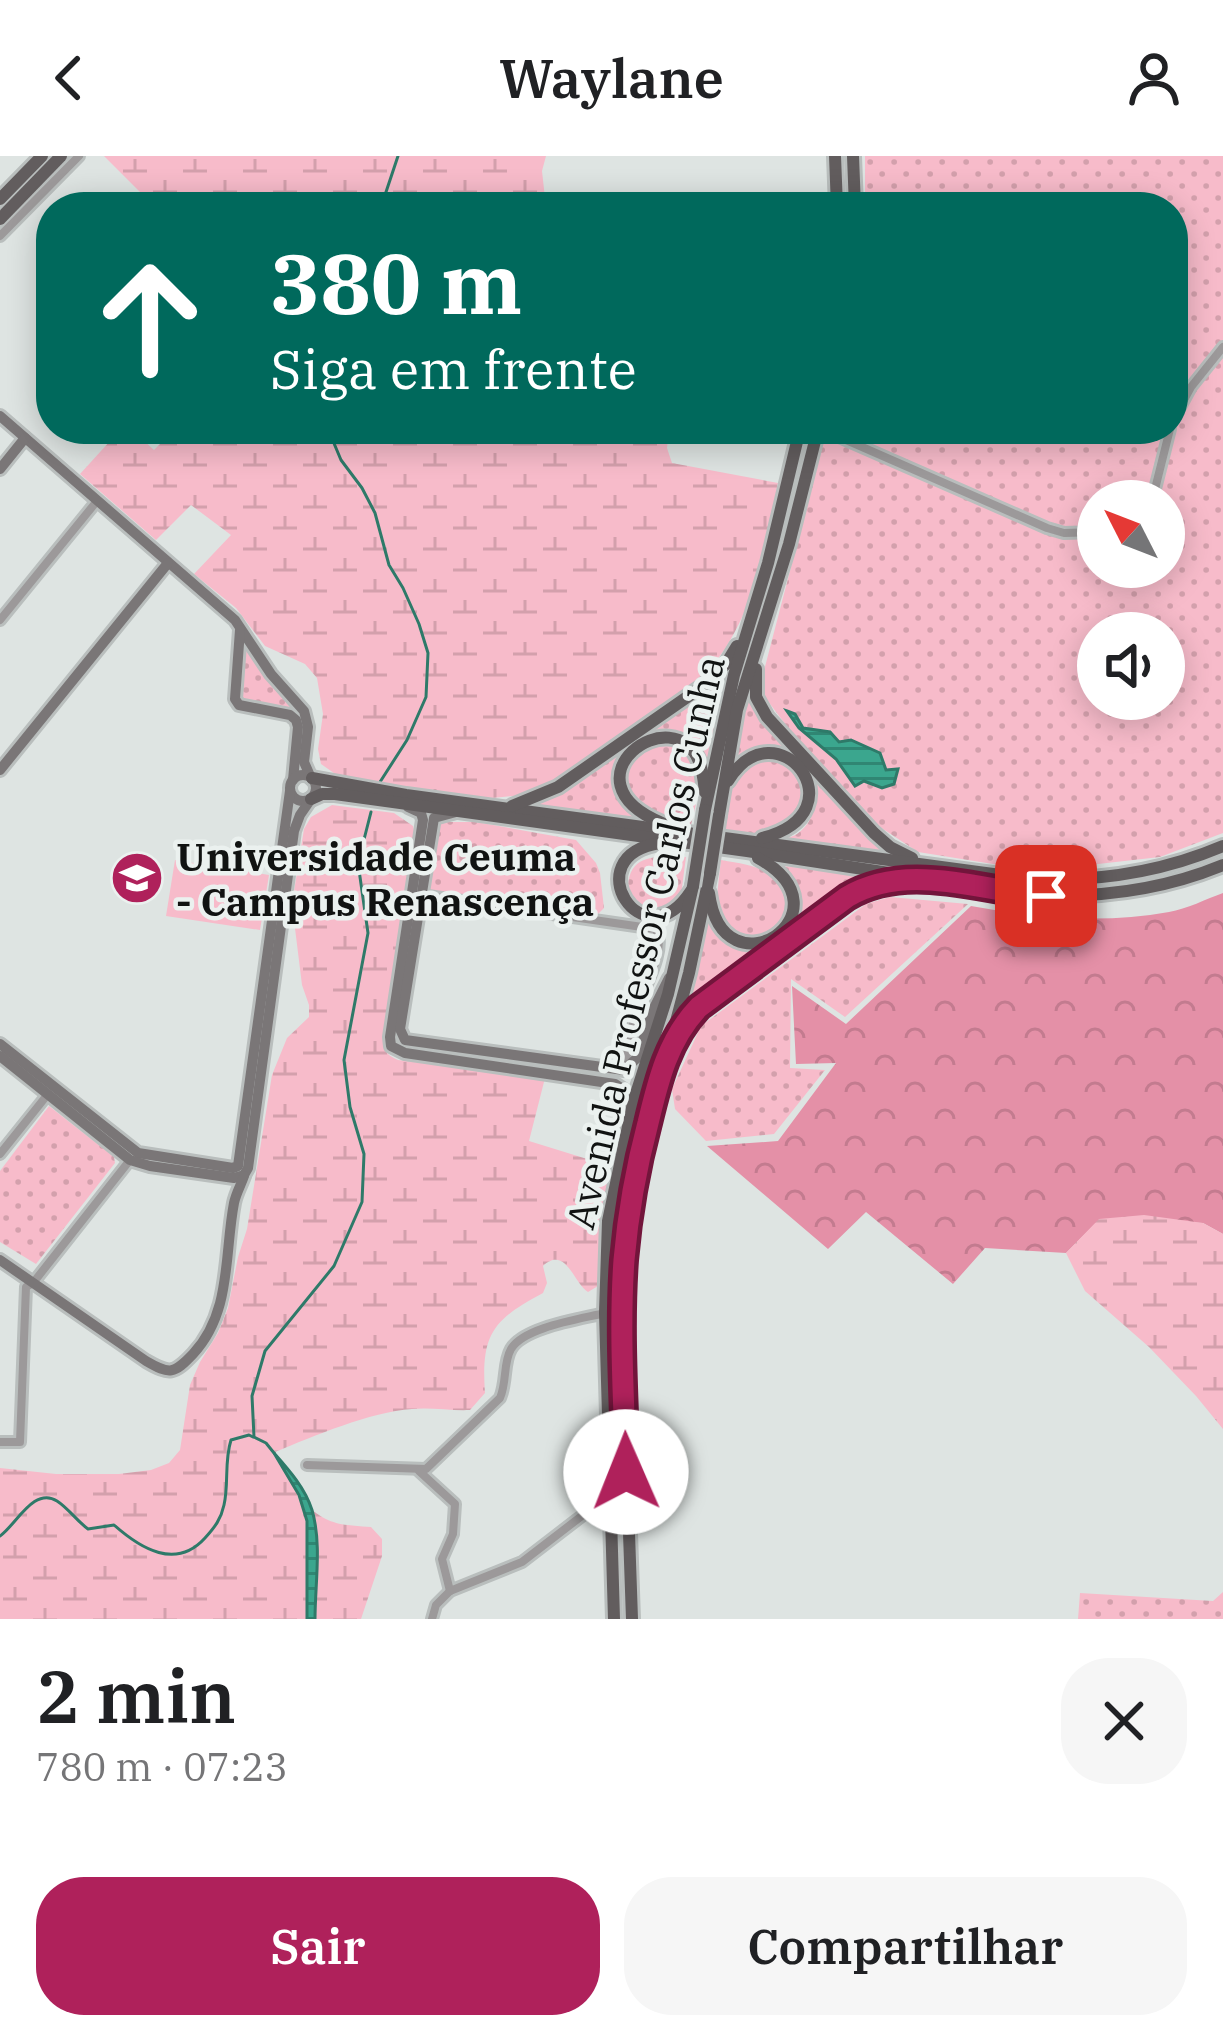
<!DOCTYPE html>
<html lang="pt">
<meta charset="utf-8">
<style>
body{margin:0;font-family:"IBM Plex Serif",serif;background:#f6f6f6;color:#202124;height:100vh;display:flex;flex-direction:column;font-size:45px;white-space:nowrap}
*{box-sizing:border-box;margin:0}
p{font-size:39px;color:#757577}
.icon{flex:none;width:66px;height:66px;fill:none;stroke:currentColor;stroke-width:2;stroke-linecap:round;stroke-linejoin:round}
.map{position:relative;height:1463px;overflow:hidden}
.sheet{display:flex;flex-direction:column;background:#fff;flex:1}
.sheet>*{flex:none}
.banner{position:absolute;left:36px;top:36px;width:1152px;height:252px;border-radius:48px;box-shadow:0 6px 30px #0003;background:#00695c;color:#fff;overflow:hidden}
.needle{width:78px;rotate:312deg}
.buttons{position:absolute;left:1077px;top:324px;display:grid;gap:24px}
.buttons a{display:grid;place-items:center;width:108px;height:108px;border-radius:50%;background:#fff;box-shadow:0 6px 30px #0003;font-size:60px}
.pin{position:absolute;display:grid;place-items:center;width:102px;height:102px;color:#fff;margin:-51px;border-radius:24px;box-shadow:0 6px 18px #0006}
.me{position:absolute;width:132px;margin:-66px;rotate:359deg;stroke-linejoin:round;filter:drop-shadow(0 0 9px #0008)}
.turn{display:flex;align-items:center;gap:42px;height:252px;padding:0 36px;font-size:54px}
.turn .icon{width:156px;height:156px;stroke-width:2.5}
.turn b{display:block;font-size:84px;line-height:102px}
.round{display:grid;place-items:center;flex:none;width:126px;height:126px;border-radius:48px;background:#f6f6f6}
.overview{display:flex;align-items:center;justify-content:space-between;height:204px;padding:0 36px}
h1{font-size:72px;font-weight:600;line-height:90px}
.primary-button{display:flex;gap:24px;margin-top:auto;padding:24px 36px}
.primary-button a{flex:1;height:138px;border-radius:48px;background:#af215b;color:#fff;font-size:48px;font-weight:600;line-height:138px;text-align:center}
.primary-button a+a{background:#f6f6f6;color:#202124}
header{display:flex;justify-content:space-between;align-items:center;height:156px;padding:0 36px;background:#fff;font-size:54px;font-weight:600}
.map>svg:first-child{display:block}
</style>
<header><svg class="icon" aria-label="back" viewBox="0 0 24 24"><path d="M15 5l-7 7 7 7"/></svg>Waylane<svg class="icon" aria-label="person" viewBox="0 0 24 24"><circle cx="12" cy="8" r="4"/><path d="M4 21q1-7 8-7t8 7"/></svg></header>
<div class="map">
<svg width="1223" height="1463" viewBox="0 0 1223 1463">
<defs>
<pattern id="grass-dots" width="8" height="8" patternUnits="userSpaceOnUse" patternTransform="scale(3)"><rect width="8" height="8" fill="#f7bbca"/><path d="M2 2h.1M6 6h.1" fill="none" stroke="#d3a0ac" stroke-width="1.8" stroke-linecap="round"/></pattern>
<pattern id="forest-crowns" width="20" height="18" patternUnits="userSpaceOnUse" patternTransform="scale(3)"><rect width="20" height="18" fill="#e490a7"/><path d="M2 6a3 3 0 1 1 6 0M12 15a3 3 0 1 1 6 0" fill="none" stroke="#c37b8f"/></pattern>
<pattern id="wetland-marsh" width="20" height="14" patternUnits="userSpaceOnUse" patternTransform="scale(3)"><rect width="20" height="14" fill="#f7bbca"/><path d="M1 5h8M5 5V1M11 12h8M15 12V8" fill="none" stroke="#d3a0ac"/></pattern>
<pattern id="water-rules" width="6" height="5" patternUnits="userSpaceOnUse" patternTransform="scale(3)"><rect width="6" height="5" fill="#3ba68e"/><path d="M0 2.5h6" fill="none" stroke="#308673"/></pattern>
</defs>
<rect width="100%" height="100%" fill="#dee4e2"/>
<g fill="url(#grass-dots)" fill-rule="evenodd">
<path d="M865,0H1223V677L1160,701L1036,715L918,696L880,671L795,581L764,540L761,526L827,273H1173V51H865ZM1098,345H1164V411H1098ZM1098,477H1164V543H1098Z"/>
<path d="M243,488L264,519L300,558L298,560L241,545L238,541Z"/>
<path d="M727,515L709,613L704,601L692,587L639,585L617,635L631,656L642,663L538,649V646L557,638L694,545Z"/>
<path d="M751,525L757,555L777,580L890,697L858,696L778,684C784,682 791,682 797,678C840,649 800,560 734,608L735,587Z"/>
<path d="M665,587C709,601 700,632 691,669L640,652L625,626C630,600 638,591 665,587Z"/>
<path d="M771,603C796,612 802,621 806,647C782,683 763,681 724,673C732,634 729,614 771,603Z"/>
<path d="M443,666H476L576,684L596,707L600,717L604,752L597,759L428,736L439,668Z"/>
<path d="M675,700L686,701L681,739C663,758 638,757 628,730C630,701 650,701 675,700Z"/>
<path d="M721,704C756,710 771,711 790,742C785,763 773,788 747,782C739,780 734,774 727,770L717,739Z"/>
<path d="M783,710L887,721L743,813L687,856L709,756C720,785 726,790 757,795C799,769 815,757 783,710Z"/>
<path d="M890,741L968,748L845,861L791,823L790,912L825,914L774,978L706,985L675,953L672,933L701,870L866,748Z"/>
<path d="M49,950L114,1001L115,1007L36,1108L0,1086V1015Z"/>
<path d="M1223,1436V1463H1078L1080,1437L1213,1445Z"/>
</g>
<path fill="url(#forest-crowns)" d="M1223,737V1078L1203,1067L1100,1063L1066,1097L985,1092L953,1128L866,1056L828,1093L707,990L778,985L836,907L796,908L792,830L846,868L971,750C1037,762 1103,768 1169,756C1187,753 1206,743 1223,737Z"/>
<g fill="url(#wetland-marsh)">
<path d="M104,0H546L542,15L546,51H155Z"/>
<path d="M121,273H131L154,294L175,273H669L667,292L672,307L778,327C762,400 752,479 692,530L551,627L532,638L492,642L341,622L321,608L318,593L323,558L317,522L305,508L265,490L236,452L194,418L231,379L191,349L156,384L80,318Z"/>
<path d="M332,649L394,657L413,670L416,683L383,887C385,897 389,900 398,904L545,922L529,985L613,1011L603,1059L598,1130L588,1136C574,1128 566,1089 543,1110L547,1127L543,1137C492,1164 481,1179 485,1237L470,1254C451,1255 431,1251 412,1253C370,1256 314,1280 275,1296L299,1339L307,1365V1463H0V1312L56,1318H119L151,1314L169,1307L180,1294L190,1229L200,1206L218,1177L228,1152L238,1101L247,1073L272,919L287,882L309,861V849L302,829L292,748L304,673L311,661Z"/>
<path d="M1144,1059L1203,1067L1223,1078V1273L1196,1240L1149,1191L1085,1135L1066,1097L1099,1063Z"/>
<path d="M311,1353C331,1370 346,1369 371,1371L382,1383V1400L361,1463H315L316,1381Z"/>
</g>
<path fill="#f7bbca" d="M175,704L269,719L260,774L166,760Z"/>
<g fill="url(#water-rules)" stroke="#2e7a69" stroke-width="3">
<path d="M787,555L795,558L803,572L830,576L839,586L851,584L880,597L886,614L898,613L894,628L882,632L864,625L855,630L836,603L799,572Z"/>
<path d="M274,1297C289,1314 305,1332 312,1354C322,1388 315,1428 315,1463H307V1365L299,1339Z"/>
</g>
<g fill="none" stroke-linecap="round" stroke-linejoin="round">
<g stroke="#2e7a69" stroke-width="3">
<path d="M381,51L398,0"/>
<path d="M328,273L341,304L362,332L375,357L389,409L403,432L419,468L428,497L426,541L407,584L380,626"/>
<path d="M274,1297L266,1287L254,1281L252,1240L265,1195L334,1110L362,1046L364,998L350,951L344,904L368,777L358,707L371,656"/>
<path d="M0,1380C16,1369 34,1330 57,1345C68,1352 77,1365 88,1373L114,1369C141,1393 176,1414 205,1382C215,1371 221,1363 224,1349C229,1327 224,1306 231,1284L249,1279L253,1281"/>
</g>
<g stroke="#b9bebd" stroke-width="14">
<g id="street">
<path d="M0,80L79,0"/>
<path d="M1173,264L1191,231L1223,191"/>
<path d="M821,273L1047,372L1064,377L1098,376"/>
<path d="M1152,345L1170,273"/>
<path d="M0,464L97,345"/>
<path d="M421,739L656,773C667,795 643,833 636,855C631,874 628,894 624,913"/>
<path d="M0,998L48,938"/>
<path d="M0,1286H20L26,1131L33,1127L130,1004"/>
<path d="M307,1309L426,1313L500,1242C507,1226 503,1207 511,1193C524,1171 581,1163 605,1157"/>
<path d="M419,1315L455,1348L453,1378L442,1403L450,1435"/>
<path d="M432,1463L436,1449L450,1435L522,1406L609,1339"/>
</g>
</g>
<g stroke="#b9bebd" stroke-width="16">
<g id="secondary">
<path d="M0,260L235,464L271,518L304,555L308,571L304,606L311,622"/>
<path d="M0,313L25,282"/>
<path d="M240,474L235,543L239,549L290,559L296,564L298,571L293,624"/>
<path d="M0,614L168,407"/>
<circle cx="303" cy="632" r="13"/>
<path d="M408,651L421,657L423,664L390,881L391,890L405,897L615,928L627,936L633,947"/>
<path d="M456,656L434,662L400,873L405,884L624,914L637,902L654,852L669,822"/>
<path d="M0,888L138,997L233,1012L238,1010L290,635"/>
<path d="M0,900L130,1004L150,1010L234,1022L244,1019L248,1012L294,675L300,659L311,643"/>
<path d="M0,1104L146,1205C170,1219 174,1218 193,1198C232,1156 224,1099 234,1047C236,1037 241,1029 244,1020"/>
</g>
</g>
<g stroke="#b9bebd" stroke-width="18">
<g id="primary">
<path d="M835,0L837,51"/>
<path d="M853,0L855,51"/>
<path d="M0,43L42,0"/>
<path d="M0,63L61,0"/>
<path d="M756,513V541L767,561L874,677L890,691L912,702"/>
<path d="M312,622L406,639L1030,723C1096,726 1162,716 1223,690"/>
<path d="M728,625C776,546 864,656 762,682"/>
<path d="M311,643L322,638H335L747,695L1025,738C1093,743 1160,735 1223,709"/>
<path d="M512,650L558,631L703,530L726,508L737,490"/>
<path d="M705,654L734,519L768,407L800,273"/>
<path d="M719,659L737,554L789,388L818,273"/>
<path d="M662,667C558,624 675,538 700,608C703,616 704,627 705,636"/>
<path d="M660,687C574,700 643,809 691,735"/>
<path d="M709,737C723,844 856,756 758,702"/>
<path d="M675,883L699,851L847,741L874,727L898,723"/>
<path d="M614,1463L605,1157L608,1065L633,947L668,838L693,730"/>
<path d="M632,1463L622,1177L624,1101L639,1003L689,817L710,717"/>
</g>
</g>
<use href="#street" stroke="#9c999a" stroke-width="8"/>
<use href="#secondary" stroke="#7a7677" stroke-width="10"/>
<use href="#primary" stroke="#625d5e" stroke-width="12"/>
<g stroke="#b9bebd" stroke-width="18" stroke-linecap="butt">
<g id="primary-bridge">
<path d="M710,717L719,659"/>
<path d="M693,730L705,654"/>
</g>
</g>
<use href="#primary-bridge" stroke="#625d5e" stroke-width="12"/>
</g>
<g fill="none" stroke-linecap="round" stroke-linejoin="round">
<g stroke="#72153b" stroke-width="30">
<path id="route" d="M626,1316C624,1246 619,1174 624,1104C628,1058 636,1012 648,967C658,925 668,883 699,851L847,741C908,705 979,735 1046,740"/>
</g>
<use href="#route" stroke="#af215b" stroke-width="21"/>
</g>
<defs>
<g id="university-disc" transform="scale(2.7)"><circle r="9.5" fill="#af215b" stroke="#ebf1ef"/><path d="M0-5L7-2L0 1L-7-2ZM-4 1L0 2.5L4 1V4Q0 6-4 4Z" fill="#fff"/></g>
</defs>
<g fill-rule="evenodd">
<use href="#university-disc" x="137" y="722"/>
</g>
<g text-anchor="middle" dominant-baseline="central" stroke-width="9" stroke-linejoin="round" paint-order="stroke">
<g font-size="39" font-weight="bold" fill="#111312" stroke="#ebf1ef" text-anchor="start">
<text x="176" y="700">Universidade Ceuma<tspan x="176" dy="45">- Campus Renascença</tspan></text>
</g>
<g font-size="39" fill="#111312" stroke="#ebf1ef">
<text transform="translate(645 786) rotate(-77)">Avenida Professor Carlos Cunha</text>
</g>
</g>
</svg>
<div class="buttons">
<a><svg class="needle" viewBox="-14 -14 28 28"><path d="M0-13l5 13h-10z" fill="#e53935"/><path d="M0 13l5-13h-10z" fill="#757577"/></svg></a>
<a><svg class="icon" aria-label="sound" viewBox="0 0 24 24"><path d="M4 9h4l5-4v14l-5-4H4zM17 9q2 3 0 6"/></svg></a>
</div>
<div class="pin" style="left:1046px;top:740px;background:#d93025"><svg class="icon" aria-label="arrive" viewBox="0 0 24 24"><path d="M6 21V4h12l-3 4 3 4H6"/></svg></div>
<svg class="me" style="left:626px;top:1316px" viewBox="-20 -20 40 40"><circle r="19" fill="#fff"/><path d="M0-13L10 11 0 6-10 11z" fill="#af215b"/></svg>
<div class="banner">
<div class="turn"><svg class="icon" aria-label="ahead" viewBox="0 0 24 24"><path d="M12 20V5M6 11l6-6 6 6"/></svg><div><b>380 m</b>Siga em frente</div></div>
</div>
</div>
<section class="sheet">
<div class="overview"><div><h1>2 min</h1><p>780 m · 07:23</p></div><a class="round"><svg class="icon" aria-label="close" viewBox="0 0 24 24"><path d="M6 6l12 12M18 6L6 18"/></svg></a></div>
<div class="primary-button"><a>Sair</a><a>Compartilhar</a></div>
</section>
